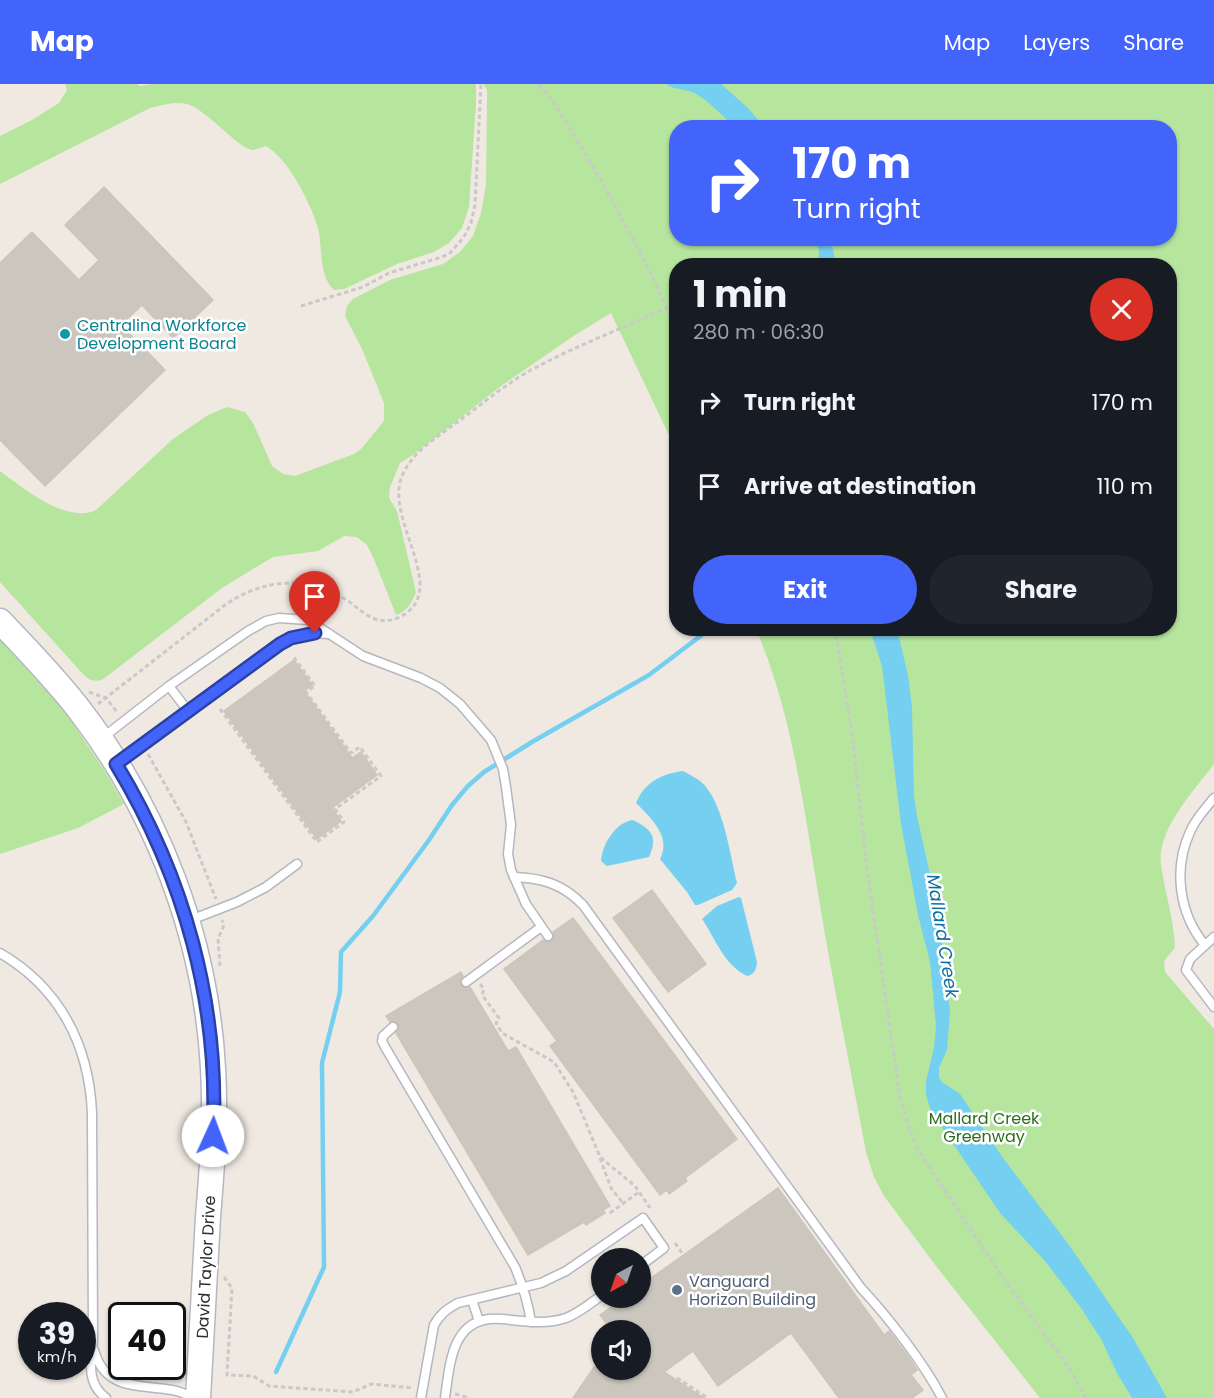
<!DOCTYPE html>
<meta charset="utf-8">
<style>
body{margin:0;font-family:Poppins,sans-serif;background:#20242c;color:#f1f3f6;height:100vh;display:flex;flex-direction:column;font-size:22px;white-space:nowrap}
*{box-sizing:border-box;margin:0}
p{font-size:20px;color:#9ea1a6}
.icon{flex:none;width:33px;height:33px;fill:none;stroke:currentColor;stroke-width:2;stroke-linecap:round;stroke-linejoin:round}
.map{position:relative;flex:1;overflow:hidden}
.drawer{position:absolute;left:669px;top:174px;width:508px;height:378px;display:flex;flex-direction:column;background:#171b24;border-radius:24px;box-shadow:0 2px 4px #0004}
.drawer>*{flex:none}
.guide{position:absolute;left:669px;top:36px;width:508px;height:126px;border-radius:24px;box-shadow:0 2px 4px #0004;background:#4264fb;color:#fff;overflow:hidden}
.needle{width:39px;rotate:220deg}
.tools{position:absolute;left:591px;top:1164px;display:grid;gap:12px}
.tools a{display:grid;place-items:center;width:60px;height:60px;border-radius:50%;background:#171b24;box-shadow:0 2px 4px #0004;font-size:30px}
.speed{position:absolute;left:18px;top:1218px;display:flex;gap:12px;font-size:30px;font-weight:700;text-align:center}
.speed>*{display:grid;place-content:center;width:78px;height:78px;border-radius:50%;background:#171b24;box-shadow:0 2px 4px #0004;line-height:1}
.speed small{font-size:15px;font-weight:400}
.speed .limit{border:3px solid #111;border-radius:9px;background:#fff;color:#111}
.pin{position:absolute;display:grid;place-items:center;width:51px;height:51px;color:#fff;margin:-62px -26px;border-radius:50% 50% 50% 0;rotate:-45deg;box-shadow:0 0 6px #0007}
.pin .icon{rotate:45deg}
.me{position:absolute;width:66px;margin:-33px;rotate:2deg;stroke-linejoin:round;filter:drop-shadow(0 0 4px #0008)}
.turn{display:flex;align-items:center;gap:21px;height:126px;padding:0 24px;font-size:27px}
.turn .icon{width:78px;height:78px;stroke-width:2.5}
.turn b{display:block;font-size:42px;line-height:51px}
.round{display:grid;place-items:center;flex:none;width:63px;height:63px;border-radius:32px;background:#20242c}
.headline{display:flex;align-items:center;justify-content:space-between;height:102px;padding:0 24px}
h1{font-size:36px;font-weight:700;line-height:45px}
.action{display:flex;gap:12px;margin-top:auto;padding:12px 24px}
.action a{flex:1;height:69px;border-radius:36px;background:#4264fb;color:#fff;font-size:24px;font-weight:700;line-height:69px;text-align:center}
.action a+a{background:#20242c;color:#f1f3f6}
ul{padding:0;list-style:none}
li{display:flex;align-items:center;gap:18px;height:84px;padding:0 24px}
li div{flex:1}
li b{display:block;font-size:22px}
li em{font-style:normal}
header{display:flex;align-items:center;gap:36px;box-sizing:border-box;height:84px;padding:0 30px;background:#4264fb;color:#fff}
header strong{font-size:28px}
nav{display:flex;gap:33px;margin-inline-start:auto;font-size:21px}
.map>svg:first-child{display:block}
</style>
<header>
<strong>Map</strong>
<nav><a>Map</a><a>Layers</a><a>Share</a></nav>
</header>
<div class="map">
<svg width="1214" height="1314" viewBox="0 0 1214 1314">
<rect width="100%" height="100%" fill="#efe9e1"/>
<g fill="#b6e59e" fill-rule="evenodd">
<path d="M65,0H137L140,2L153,0H476V20L469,123L462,144L449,159L434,168L397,180L344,205L334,206C318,191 323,164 318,144C311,120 288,74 266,62C262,63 257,66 252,66C239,65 206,25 187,20C175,17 162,21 150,24L0,100V52L32,36L59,19L67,6Z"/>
<path d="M483,0H1214V680C1194,707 1156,746 1161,781C1165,809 1174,835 1175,864L1164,877L1165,888L1214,945V1314H1040L936,1182L884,1112L874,1093L866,1068C850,982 832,895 818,809C803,719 792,629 756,545L1170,544V182H676V366L611,229L572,253L501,302L413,371L400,379L390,403L389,414L397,427L416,508C412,518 407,528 396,531L374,475L367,461L357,453L344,452L318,467L273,473L222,504L102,596C92,598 89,596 82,589L0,498V387C23,404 66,440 96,426L173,355L208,331L227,323L245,328L253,339L272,382L283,390L295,392L354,370L362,364L384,337V319L362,265L345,232L347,222L353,215L390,196L443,180L460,168L473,152L481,129L486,100L487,22V6ZM676,44H1170V154H676Z"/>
<path d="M0,556L64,626L106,689L124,720L78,744L0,770Z"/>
</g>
<g fill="#75cff0">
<path d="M666,0H721L748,24L764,43H735C723,33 711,19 698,11C687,4 676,7 666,0Z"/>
<path d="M816,155H831L836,181H818L819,167Z"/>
<path d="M870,545H897L908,591L912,623L914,711L917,732L938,826L950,927L947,966L939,984V994L942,998L960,1010L1003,1074L1069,1161L1133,1254L1167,1314H1132L1118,1291L1101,1255L1081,1224L1045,1177L1000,1129L931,1027L926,1011V997L934,964L936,942L930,878L918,831L901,740L882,582Z"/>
<path d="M683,687C688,690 695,693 700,697C723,715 730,771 737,799L732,806L698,821H695L687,808L660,775C672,753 651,734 636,719C645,698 661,690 683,687Z"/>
<path d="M633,736C652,746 658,752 649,773L607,782L601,777C602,760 616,738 633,736Z"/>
<path d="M739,813L741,814L757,878C756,886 755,890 747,892C723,880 716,855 702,835L717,822Z"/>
</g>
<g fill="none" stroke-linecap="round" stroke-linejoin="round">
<path stroke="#75cff0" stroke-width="4.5" d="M276,1288L324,1183L322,979L340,908L341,868L373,832L429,756L452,721L468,702L484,688L532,658L649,591L711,544"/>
</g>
<g fill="#cbc7bf" stroke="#cbc5ba" stroke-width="1.5">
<path d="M104,103L213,216L173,254L142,221L121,241L165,286L45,402L0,356V179L32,148L79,196L99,176L65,141Z"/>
<path d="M294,576L312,601L304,607L352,674L361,668L377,691L332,724L341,737L317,755L224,627Z"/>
<path d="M652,806L706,880L668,908L613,834Z"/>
<path d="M573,834L737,1055L685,1094L687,1097L669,1110L667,1106L660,1111L550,962L557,957L504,885L543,856L548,858L552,857L554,852L553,848Z"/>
<path d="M461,888L463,892L460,896L461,901L464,904L470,903L508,967L516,963L610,1122L603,1126L605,1129L586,1141L584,1138L528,1171L396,949L399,944L398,939L394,937L390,938L386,932Z"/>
<path d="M778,1104L884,1251L889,1247L910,1275L917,1286L911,1291L923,1306L912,1314H839L791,1249L718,1302L693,1267L664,1288L704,1314H573L594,1283L611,1294L617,1286H640V1246H611L600,1231L625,1214H640V1202Z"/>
</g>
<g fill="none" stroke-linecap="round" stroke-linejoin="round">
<g stroke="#b4b7c1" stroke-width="11">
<g id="lane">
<path d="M169,602L188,627"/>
<path d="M101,655L169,602L248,547L266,537L279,534L308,536L363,572L421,594L440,604L460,620L491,656L503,685L506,703L511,741L508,770L511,786L526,820L548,852"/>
<path d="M118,678L280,560C296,551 310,548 329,550"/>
<path d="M514,793C542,794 563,800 583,821L861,1204C888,1233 924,1279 942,1314"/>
<path d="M188,837L237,818L266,803L297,780"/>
<path d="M1214,853L1190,875L1186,886L1214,923"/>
<path d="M1205,861C1179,830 1173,785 1190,748C1195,735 1206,724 1214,714"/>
<path d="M0,869C60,904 89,961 92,1029L93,1256C91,1278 86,1299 106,1314"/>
<path d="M466,898L541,843"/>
<path d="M393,943L383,952L382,957L385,963L515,1183C523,1202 528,1218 531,1238"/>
<path d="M472,1216L479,1237"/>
<path d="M94,1266C105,1307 139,1300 172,1306C180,1307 187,1311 194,1314"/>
<path d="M421,1314L434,1241C440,1230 447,1225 458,1219L541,1199L566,1187L643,1134L664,1164L640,1182"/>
<path d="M445,1314C450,1278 452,1230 502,1235C523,1237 546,1241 566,1234C579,1229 591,1219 602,1211"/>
</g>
</g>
<g stroke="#b4b7c1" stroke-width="27">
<path id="secondary" d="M0,537C28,567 57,596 81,628C159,730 206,856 213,984C216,1034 212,1084 208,1133C205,1193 201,1254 198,1314"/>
</g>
<g stroke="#c9c9c9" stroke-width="3" stroke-dasharray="4.5 3" stroke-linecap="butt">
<path d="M539,0C558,22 572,48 587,73C620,128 649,185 676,243"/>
<path d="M301,222L363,203L389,189L442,173L450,169L464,153L471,139L475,121L481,0"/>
<path d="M835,544L852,649L867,785L891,951L900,1013L908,1041L916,1062L931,1086L1004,1195L1068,1282L1086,1314"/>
<path d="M89,608L106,614L117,628"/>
<path d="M98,620L225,521C263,495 304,491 345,515C355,521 364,531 375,535C386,539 400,535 409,527C443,497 385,433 402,392C412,368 436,354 456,339C481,321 504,301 531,286C574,263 622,244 667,224"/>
<path d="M220,625L317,758L344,738L335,725L381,692L360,663L351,669L306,608L315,602L293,572"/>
<path d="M148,670L186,738L216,815"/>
<path d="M220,882L218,855L224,841L222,836"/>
<path d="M480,900L484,905L482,911L499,934L496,939L502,949L554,978L573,1008L600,1073L635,1102L650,1124"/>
<path d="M600,1074L611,1104L623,1119"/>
<path d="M610,1129L639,1108"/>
<path d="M675,1159L682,1169"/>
<path d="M224,1193L232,1204L227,1291L253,1292L269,1302L353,1308L371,1300L413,1304"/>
<path d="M677,1294L708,1314"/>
<path d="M455,1310L470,1314"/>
</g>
<use href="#lane" stroke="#fff" stroke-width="8"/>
<use href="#secondary" stroke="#fff" stroke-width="24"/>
</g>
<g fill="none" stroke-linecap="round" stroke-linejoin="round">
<g stroke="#2b41a3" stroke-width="15">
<path id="route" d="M213,1052C220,920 184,792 116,680L280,560L291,554L315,549"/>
</g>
<use href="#route" stroke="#4264fb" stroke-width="10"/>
</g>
<circle fill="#0f9aa8" stroke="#fff" stroke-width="2" cx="65" cy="250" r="6"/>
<circle fill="#5c6f8a" stroke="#fff" stroke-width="2" cx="677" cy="1206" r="6"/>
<g text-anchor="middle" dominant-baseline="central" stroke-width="5" stroke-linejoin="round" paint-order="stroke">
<g font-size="16" fill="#0d838f" stroke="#fff" text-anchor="start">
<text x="77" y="241">Centralina Workforce<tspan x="77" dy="18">Development Board</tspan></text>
</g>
<g font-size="16" fill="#2c6e1b" stroke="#fff">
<text x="984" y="1034">Mallard Creek<tspan x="984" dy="18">Greenway</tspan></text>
</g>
<g font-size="16" fill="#2e2e2e" stroke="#fff">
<text transform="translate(206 1183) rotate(-87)">David Taylor Drive</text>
</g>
<g font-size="16" fill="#4e5e75" stroke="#fff" text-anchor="start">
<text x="689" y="1197">Vanguard<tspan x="689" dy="18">Horizon Building</tspan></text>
</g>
<g font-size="18" font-style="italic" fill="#0d6fa3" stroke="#fff">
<text transform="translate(943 852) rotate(81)">Mallard Creek</text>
</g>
</g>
</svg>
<div class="tools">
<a><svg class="needle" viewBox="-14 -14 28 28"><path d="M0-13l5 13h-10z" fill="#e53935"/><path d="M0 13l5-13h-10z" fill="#9ea1a6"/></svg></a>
<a><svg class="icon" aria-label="sound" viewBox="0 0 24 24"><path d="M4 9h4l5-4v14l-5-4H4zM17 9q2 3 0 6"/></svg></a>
</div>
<div class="speed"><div>39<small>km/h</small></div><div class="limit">40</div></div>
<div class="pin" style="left:315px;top:549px;background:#d93025"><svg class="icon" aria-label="arrive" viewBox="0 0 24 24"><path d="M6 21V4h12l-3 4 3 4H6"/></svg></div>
<svg class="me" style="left:213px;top:1052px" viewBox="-20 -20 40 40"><circle r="19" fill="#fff"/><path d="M0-13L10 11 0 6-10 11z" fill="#4264fb"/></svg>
<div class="guide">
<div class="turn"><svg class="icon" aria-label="right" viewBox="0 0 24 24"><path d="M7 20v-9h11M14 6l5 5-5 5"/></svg><div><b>170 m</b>Turn right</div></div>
</div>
<section class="drawer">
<div class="headline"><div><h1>1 min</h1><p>280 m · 06:30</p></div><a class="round" style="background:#d93025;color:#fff"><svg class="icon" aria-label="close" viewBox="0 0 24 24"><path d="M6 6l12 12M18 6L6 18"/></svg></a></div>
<ul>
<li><svg class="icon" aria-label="right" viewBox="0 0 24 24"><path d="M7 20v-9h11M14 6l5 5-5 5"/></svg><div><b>Turn right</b></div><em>170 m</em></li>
<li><svg class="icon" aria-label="arrive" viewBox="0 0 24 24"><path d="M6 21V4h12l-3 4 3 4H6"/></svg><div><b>Arrive at destination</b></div><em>110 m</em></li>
</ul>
<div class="action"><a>Exit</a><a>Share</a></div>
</section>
</div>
